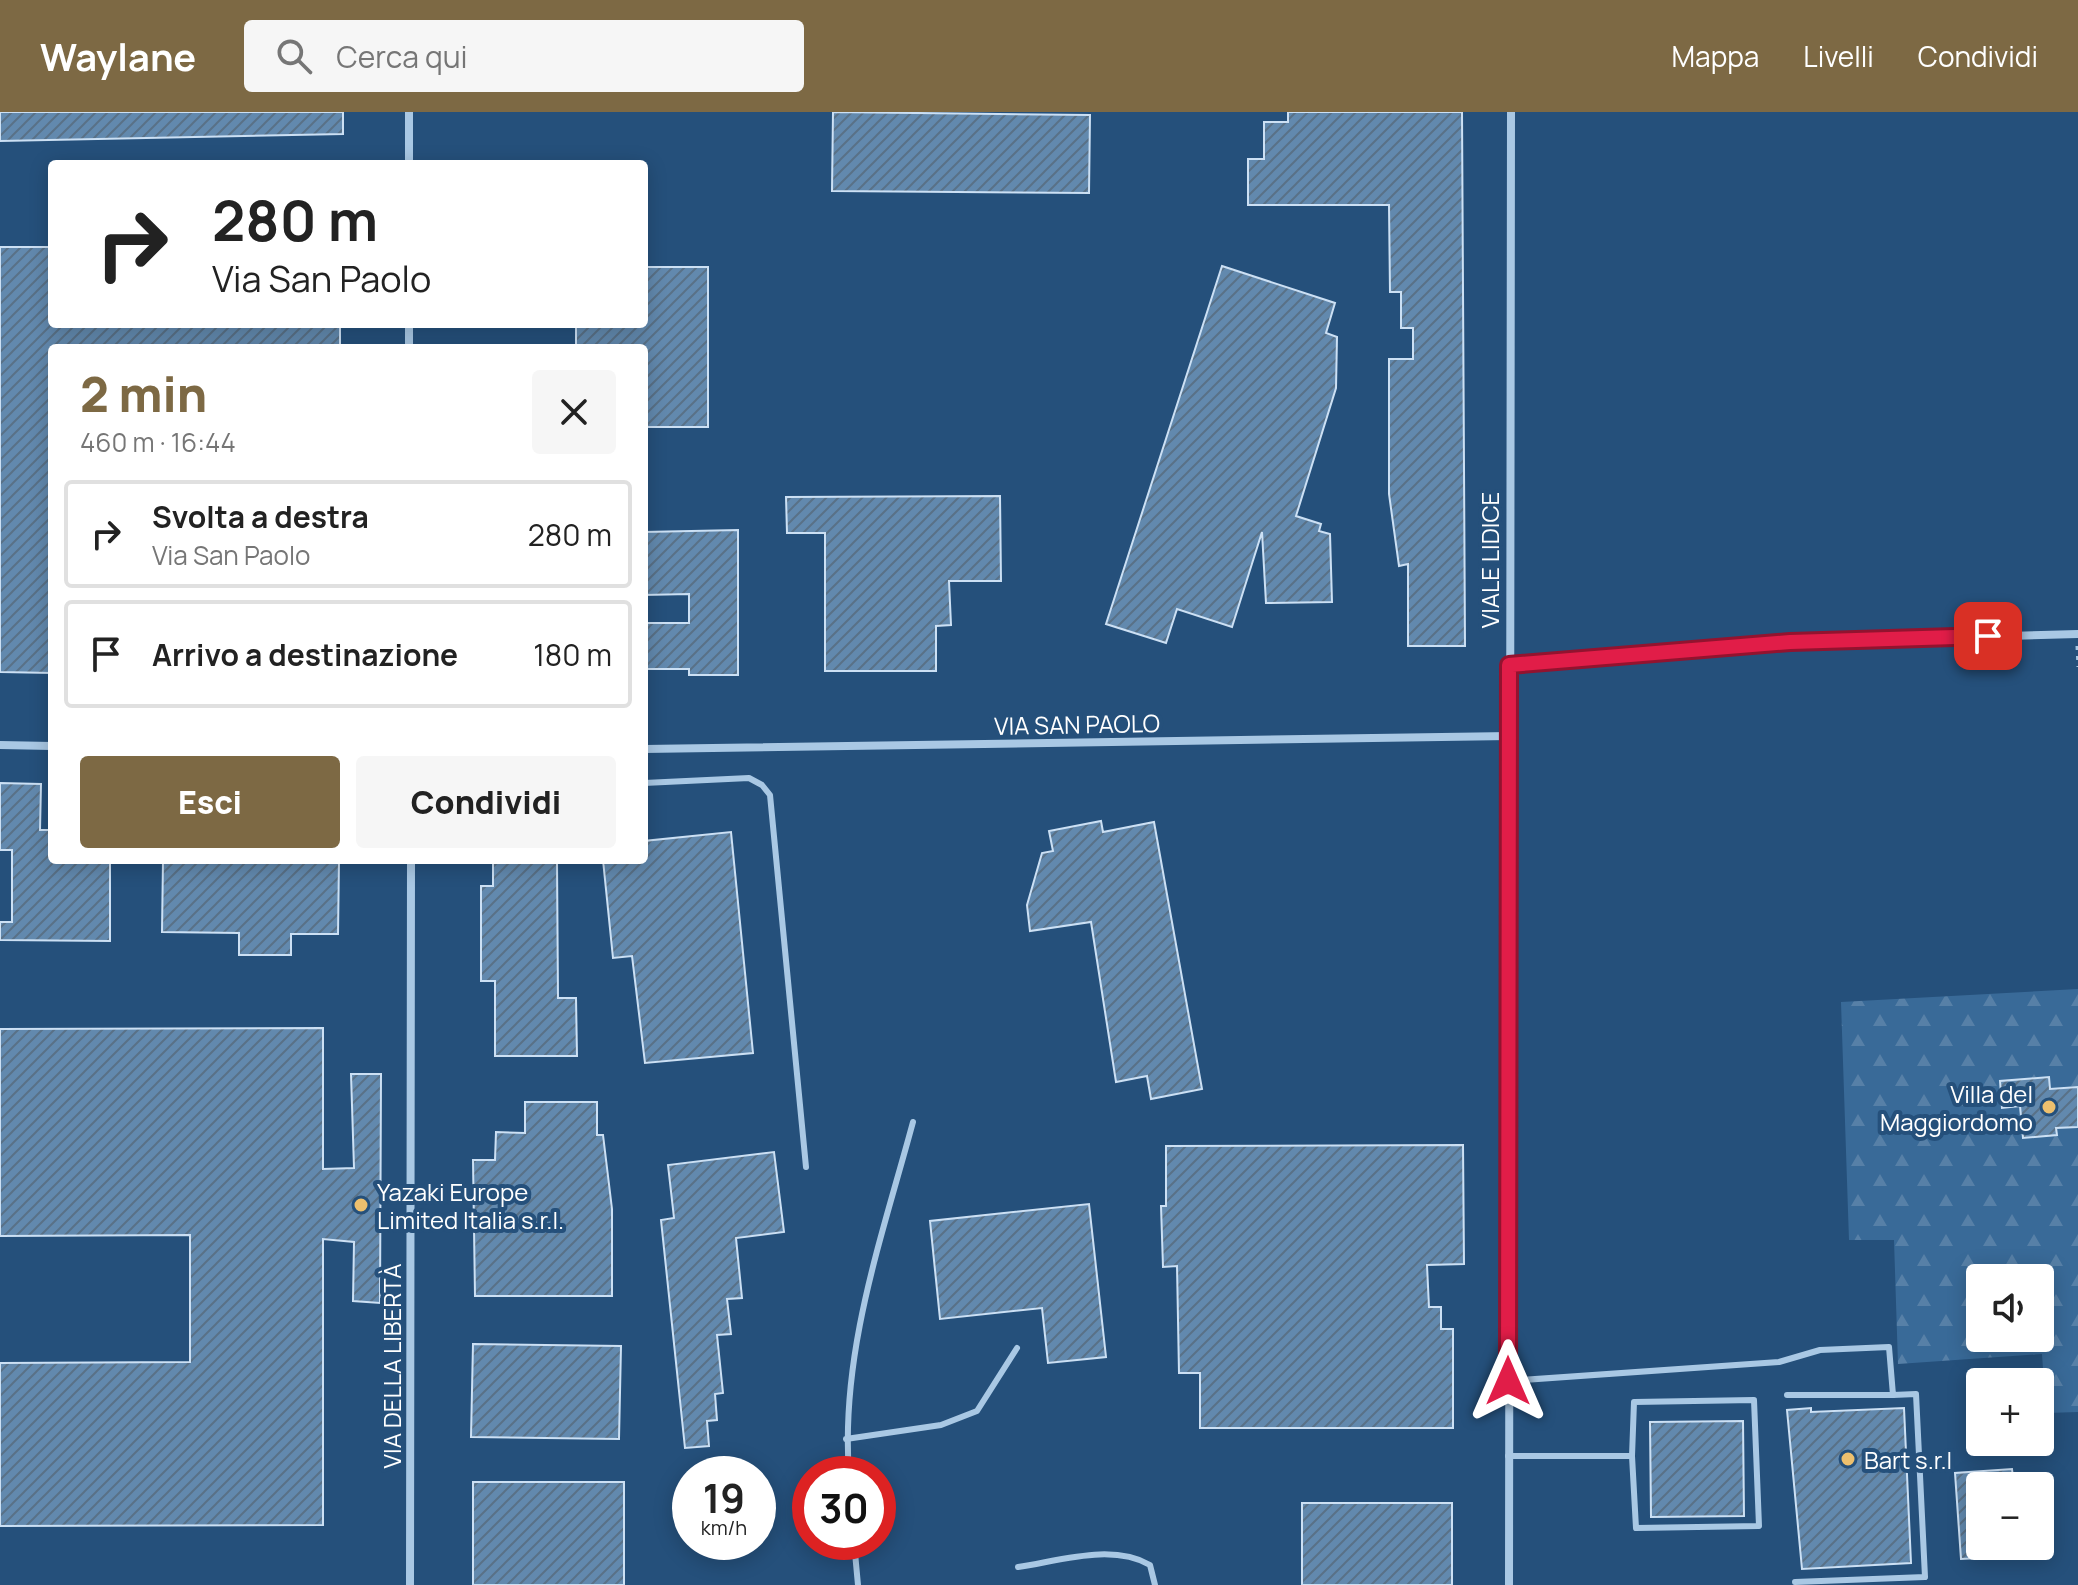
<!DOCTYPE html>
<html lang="it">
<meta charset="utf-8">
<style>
body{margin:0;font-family:Manrope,sans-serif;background:#f6f6f6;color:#222;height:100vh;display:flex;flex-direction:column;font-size:30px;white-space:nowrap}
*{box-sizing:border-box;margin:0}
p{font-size:26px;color:#767676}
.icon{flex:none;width:44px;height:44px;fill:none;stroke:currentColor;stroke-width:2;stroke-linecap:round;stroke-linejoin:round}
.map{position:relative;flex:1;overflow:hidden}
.drawer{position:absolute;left:48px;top:232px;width:600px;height:520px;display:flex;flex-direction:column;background:#fff;border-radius:8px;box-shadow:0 4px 20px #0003}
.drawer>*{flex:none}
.top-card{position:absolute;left:48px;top:48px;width:600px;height:168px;border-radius:8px;box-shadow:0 4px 20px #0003;background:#fff;color:#222;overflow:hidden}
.tools{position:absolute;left:1966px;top:1152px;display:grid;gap:16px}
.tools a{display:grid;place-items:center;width:88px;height:88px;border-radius:8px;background:#fff;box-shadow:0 4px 20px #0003;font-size:40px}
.speed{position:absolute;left:672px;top:1344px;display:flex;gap:16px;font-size:40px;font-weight:700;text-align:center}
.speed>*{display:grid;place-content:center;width:104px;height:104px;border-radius:50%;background:#fff;box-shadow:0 4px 20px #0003;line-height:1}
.speed small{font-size:20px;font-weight:400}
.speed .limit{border:12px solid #d22;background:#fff;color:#111}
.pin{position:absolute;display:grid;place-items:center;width:68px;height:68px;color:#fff;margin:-34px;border-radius:16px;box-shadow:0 4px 12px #0006}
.me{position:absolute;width:88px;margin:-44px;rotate:0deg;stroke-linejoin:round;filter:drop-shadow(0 0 6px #0008)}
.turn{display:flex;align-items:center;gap:28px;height:168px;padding:0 32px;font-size:36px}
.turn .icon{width:104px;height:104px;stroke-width:2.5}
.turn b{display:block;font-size:56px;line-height:68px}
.round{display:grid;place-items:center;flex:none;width:84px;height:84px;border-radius:8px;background:#f6f6f6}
.summary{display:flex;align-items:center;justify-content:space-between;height:136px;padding:0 32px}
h1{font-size:48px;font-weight:800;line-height:60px;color:#7d6944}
.primary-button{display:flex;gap:16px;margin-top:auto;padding:16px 32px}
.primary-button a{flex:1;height:92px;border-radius:8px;background:#7d6944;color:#fff;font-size:32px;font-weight:800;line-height:92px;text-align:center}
.primary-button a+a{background:#f6f6f6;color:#222}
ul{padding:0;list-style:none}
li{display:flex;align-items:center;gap:24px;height:108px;margin:0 16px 12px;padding:0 16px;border:4px solid #e0e0e0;border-radius:8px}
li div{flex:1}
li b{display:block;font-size:30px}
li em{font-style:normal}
header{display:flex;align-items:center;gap:48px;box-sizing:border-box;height:112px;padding:0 40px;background:#7d6944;color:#fff}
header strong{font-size:38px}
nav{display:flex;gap:44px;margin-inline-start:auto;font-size:28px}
.search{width:560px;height:72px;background:#f6f6f6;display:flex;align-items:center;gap:20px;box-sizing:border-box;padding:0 28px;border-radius:8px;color:#767676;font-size:30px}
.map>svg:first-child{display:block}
</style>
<header>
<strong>Waylane</strong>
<div class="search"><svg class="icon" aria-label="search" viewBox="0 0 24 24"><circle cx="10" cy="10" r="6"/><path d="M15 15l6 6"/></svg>Cerca qui</div>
<nav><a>Mappa</a><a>Livelli</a><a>Condividi</a></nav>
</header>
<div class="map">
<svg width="2078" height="1473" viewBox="0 0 2078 1473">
<defs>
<pattern id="forest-firs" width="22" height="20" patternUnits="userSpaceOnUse" patternTransform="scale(2)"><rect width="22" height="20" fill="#396a98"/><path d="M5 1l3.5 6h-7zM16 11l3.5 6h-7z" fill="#5780a7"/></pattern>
<pattern id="building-hatch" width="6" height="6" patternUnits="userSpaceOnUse" patternTransform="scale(2)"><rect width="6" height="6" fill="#6289ae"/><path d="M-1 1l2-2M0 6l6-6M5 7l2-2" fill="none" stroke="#597187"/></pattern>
</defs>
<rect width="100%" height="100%" fill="#25507b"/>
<path fill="url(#forest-firs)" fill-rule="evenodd" d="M2078,877V1300L2046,1301L2042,1242L1898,1252L1894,1128H1849L1841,890ZM1980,1166H2040V1226H1980Z"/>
<g fill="url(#building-hatch)" stroke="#cce0f4" stroke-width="2">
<path d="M0,0H343V22L0,29Z"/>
<path d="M833,0L1090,3L1089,81L832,79Z"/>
<path d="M1288,0H1462L1465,534H1408V452L1399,454L1389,382V247H1413V216H1401V180H1390L1389,93H1248V47H1264V10H1288Z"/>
<path d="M0,135H52V212H340V236H52V561L0,560Z"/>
<path d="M1222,154L1335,191L1326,221L1337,225L1336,276L1296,404L1321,412L1319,419L1330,422L1332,490L1266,491L1262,420L1232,515L1177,497L1166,531L1106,512Z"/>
<path d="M644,155H708V315H644V236H576V212H644Z"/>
<path d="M1000,384L1001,469H949L951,513L936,514V559H825V421H787L786,385Z"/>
<path d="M738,418V563H689V557H644V511H689V482L644,483V420Z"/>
<path d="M0,671L41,672L40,718H52V748H110V829L0,828V810H12V738H0Z"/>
<path d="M1101,709L1103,720L1154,710L1202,977L1151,987L1147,964L1116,970L1091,810L1030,819L1027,793L1042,741L1053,739L1049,719Z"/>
<path d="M731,720L753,941L645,951L632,844L613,846L603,748H644V729Z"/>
<path d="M163,748H339L338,822H291V843H239V821L162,820Z"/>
<path d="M493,748H557L558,886H576L577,944H495V869H481V774H493Z"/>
<path d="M323,916V1057L354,1056L351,962H381L380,1191L353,1189L354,1130L323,1127V1413L0,1414V1251L190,1250V1123L0,1124V917Z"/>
<path d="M2049,965L2050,977L2078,975V1015L2056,1016L2057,1023L2023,1026L2020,994L2002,996L2000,969Z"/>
<path d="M525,990H597V1023H603L612,1097V1184H475L473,1048H495L496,1020L525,1021Z"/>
<path d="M1463,1033L1464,1152L1427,1153L1429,1195H1441V1217H1453V1316H1200V1261H1179L1177,1154L1163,1155L1161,1094H1166V1034Z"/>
<path d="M774,1040L784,1120L736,1126L742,1186L727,1187L731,1222L717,1223L723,1281L715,1282L717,1308L707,1309L709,1334L685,1336L661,1108L674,1106L668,1053Z"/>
<path d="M1089,1092L1106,1245L1048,1251L1042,1196L940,1207L930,1109Z"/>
<path d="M473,1232L621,1234L619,1327L471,1325Z"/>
<path d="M1811,1296V1300L1904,1296L1911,1451L1802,1457L1787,1298Z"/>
<path d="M1743,1309L1744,1404L1651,1405L1650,1310Z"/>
<path d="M2012,1357L2014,1374H1980V1446L1961,1447L1955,1361Z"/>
<rect x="473" y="1370" width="151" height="103"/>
<rect x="1302" y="1391" width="150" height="82"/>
</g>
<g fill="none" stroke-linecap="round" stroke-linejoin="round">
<path stroke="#a9c8e4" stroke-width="3" stroke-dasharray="4 6" stroke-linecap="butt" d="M2077,534L2078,555"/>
<g stroke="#a9c8e4" stroke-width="6">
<path d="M644,671L749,666L762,673L770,683L806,1055"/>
<path d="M1508,1269L1779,1250L1820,1238L1889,1235L1893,1283L1916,1282L1925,1465L1795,1470"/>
<path d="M1787,1283H1893"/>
<path d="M846,1327L941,1313L977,1299L1017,1236"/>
<path d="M1508,1344H1632L1634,1290L1754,1288L1759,1414L1636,1416L1632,1344"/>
<path d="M849,1362C840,1241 882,1125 913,1010"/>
<path d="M854,1430L858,1473"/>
<path d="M1018,1455C1059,1449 1112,1431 1150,1453L1155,1473"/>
</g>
<g stroke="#a9c8e4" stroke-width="8">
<path d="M409,52V0"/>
<path d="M409,236V212"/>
<path d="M1509,553L1790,530L2078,522"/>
<path d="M0,633L52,634"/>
<path d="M644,637L1510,624"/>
<path d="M410,1473L411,748"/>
<path d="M1509,1473L1511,0"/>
</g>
</g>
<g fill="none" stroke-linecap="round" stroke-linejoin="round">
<g stroke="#92132f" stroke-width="20">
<path id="route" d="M1508,1269L1509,553L1790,530L1988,524"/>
</g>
<use href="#route" stroke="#e11d48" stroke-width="14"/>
</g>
<g fill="#edc06e" stroke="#25507b" stroke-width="3">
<circle cx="2049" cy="995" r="8"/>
<circle cx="361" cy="1093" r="8"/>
<circle cx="1848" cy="1347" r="8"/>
</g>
<g text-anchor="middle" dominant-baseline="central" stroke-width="8" stroke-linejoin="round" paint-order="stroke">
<g font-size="24" fill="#fff" stroke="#25507b">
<text transform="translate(1489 448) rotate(-90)">VIALE LIDICE</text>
<text transform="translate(1077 612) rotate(-1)">VIA SAN PAOLO</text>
<text transform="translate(391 1254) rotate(-90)">VIA DELLA LIBERTÀ</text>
</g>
<g font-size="24" fill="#fff" stroke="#25507b" text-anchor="start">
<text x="2033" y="981" text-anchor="end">Villa del<tspan x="2033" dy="28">Maggiordomo</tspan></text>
<text x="377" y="1079">Yazaki Europe<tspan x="377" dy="28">Limited Italia s.r.l.</tspan></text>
<text x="1864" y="1347">Bart s.r.l</text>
</g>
</g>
</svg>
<div class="tools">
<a><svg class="icon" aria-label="sound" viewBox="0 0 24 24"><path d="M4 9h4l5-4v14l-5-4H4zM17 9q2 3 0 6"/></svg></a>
<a>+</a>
<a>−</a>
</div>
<div class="speed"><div>19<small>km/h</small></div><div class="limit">30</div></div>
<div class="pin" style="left:1988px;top:524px;background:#d93025"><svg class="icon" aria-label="arrive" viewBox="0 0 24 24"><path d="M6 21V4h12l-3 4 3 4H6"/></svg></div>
<svg class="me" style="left:1508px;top:1269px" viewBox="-20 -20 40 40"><path d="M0-17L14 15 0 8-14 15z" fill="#e11d48" stroke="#fff" stroke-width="4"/></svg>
<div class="top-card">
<div class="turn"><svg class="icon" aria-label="right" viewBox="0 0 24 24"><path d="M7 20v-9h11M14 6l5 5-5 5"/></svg><div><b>280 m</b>Via San Paolo</div></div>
</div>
<section class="drawer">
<div class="summary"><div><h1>2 min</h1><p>460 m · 16:44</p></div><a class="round"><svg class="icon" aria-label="close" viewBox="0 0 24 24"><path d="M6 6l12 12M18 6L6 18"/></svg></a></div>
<ul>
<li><svg class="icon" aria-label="right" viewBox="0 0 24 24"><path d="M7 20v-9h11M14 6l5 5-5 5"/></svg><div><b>Svolta a destra</b><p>Via San Paolo</p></div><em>280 m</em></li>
<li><svg class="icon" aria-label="arrive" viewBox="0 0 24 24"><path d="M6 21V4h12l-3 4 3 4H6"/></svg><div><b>Arrivo a destinazione</b></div><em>180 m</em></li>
</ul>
<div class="primary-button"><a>Esci</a><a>Condividi</a></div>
</section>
</div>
